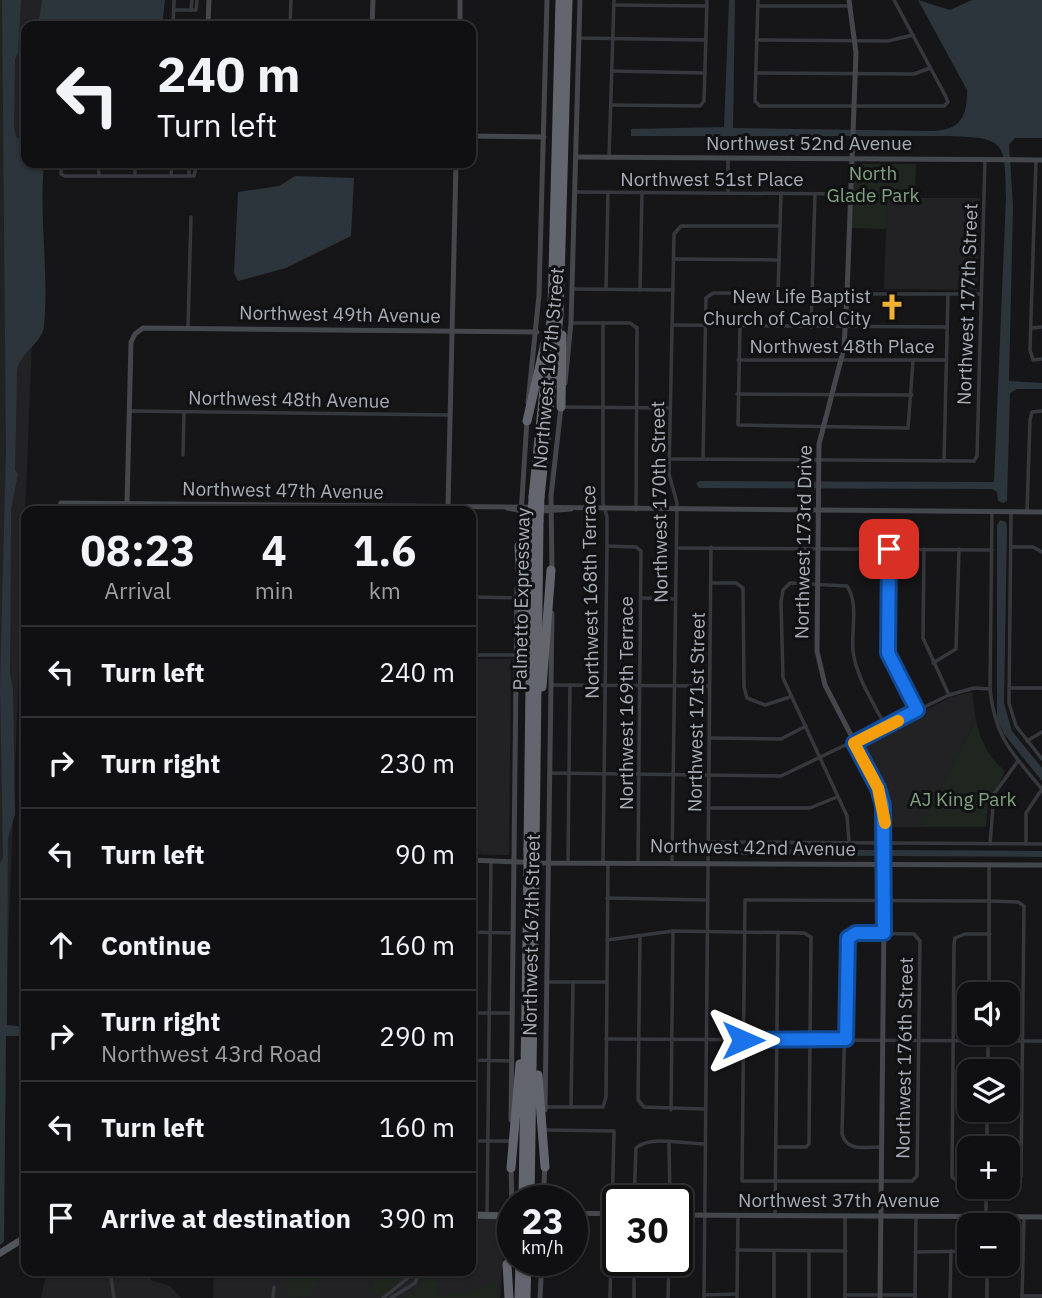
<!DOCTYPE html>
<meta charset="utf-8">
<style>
body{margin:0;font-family:"IBM Plex Sans",sans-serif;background:#1e1e20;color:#f1f3f6;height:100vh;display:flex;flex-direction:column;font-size:26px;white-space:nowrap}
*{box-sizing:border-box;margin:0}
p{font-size:23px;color:#9c9d9f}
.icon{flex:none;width:38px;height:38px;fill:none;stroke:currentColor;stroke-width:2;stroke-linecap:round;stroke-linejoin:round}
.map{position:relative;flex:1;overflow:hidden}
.side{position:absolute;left:21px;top:506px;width:455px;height:770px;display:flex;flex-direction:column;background:#101012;border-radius:14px;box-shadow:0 2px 5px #0004,0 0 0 2px #303032}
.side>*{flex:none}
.hud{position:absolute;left:21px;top:21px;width:455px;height:147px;border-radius:14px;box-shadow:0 2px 5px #0004,0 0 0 2px #303032;background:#101012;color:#f1f3f6;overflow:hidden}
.tools{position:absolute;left:957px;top:982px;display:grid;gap:14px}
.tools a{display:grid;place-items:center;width:63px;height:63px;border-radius:14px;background:#101012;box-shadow:0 2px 5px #0004,0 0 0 2px #303032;font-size:35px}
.speed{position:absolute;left:497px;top:1185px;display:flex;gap:14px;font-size:35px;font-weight:700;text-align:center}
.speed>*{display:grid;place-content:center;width:91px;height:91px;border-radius:50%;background:#101012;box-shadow:0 2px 5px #0004,0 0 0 2px #303032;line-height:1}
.speed small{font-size:18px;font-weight:400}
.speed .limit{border:4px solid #111;border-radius:10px;background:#fff;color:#111}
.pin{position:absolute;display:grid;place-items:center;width:60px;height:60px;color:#fff;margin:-30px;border-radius:14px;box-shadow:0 4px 10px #0006}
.me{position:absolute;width:77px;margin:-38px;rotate:90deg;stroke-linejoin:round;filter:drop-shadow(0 0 5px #0008)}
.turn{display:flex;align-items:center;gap:24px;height:147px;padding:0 21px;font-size:32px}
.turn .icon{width:91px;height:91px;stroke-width:2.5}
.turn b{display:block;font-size:49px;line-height:60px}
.eta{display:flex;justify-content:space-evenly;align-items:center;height:119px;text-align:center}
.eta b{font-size:42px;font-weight:700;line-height:49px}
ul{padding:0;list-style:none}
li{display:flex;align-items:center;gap:21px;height:91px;padding:0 21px;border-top:2px solid #303032}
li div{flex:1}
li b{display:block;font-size:26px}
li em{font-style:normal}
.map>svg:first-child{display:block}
</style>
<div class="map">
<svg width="1042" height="1298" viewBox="0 0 1042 1298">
<rect width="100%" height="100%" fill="#161618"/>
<g fill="#222225">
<path d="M0,0H46L45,26H26V163H39L0,1149Z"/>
<path d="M887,198H980L977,290L884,289Z"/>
<path d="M471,659H511L509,855L471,854Z"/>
<path d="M972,692L976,720L920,827H890L887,801L863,743L951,697Z"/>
<path d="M471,1217L506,1218L500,1298H213L214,1271L471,1270Z"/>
<path d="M47,1270L151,1271V1280L170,1286L181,1298H41Z"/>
</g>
<g fill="#1e261f">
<path d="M858,164H916L915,198H887L886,229L852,228L854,168Z"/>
<path d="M976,720C981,741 988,757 1005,771L988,807L986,827H920Z"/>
<path d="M291,1271H320L316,1289L308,1297L287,1298V1274Z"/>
<path d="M386,1271H410L383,1295H374L371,1289L376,1273L386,1274Z"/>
<path d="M424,1271H441L437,1274V1295L472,1292L495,1281L498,1298H404L419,1287Z"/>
</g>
<g fill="#2c353c">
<path d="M2,0H21L18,53L15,59L14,128L16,136L26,147V163L44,164C39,218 49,273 44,326C42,344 19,353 17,371L15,470L18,474L11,509V538L10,674L13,689L15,814L8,838L7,1025L26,1027V1036H6L4,1242L0,1245V863L3,857L0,683L6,451Z"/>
<path d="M42,0H165L162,26H38Z"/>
<path d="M729,0H735L733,128L932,131C961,130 967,117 967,90L918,0L950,10L972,0H1042V138H1015L1009,145L1013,206L1009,381L1042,383V389H1017L1010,393L1007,501L1003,503L998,501L997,492L992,489L699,488L696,483L700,481L994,482L1006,197C1005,142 1006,138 951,136H631V129L724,127Z"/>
<path d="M295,176L354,178L351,236L286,268L238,281L234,273L238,192L279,186Z"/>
<path d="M1000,520L1006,522L1007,528L1004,703L1012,731L1042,768V781L1004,734L997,719V525Z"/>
<path d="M713,849L1042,851V857L743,855L713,854Z"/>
</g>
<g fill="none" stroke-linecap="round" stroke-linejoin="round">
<g stroke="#37383d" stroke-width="3.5">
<path d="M758,0L755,101L760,106H944L948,102L945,95L894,0"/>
<path d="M614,5L706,6"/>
<path d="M758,6H850"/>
<path d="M174,10H196L197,0"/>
<path d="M191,10L192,0"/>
<path d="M173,26H208"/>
<path d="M173,26L174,0"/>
<path d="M290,26L291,0"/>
<path d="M579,38L706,40"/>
<path d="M756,40L888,41L913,35"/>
<path d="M612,71L705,73"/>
<path d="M756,73L914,74L930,68"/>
<path d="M611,105L700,106L704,101L707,0"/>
<path d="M609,157L614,0"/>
<path d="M1036,160L1030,350L1033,360L1042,359"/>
<path d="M61,163V174L65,176H194L197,163"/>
<path d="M98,163L99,175"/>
<path d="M135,163V175"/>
<path d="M171,175L172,163"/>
<path d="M189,176V163"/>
<path d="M575,192L849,194"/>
<path d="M728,193V159"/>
<path d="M674,259L779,260"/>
<path d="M573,289L673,290"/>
<path d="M606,289L608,192"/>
<path d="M640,290L642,192"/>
<path d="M847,294H980"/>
<path d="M571,323H630L637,328L636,510"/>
<path d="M672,325L947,327"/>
<path d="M188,327L191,217"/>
<path d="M740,327L738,425L908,428L913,361"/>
<path d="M811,327L815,194"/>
<path d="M1032,328L1042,327"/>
<path d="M738,360H946"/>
<path d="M737,394L912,395"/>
<path d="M563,407L670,408"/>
<path d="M129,411L449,415"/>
<path d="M183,455L184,412"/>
<path d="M670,459L974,461L977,456L985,159"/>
<path d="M703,459L706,298L713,293H778L781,193"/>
<path d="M944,461L948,294"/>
<path d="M992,512L990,689C995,738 1012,753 1042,789"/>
<path d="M1011,512L1009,703L1016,726L1042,759"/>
<path d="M1027,512L1030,420L1032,412L1042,411"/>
<path d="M607,546L636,547L641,551L638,862"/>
<path d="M1011,547H1033L1042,552"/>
<path d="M677,548L992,550"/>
<path d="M889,549L888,653L917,710"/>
<path d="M924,549L923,638L949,695"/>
<path d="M712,583H736L743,588L744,687L747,698L765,705L790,697"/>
<path d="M471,597L517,598"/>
<path d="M641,598L675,599"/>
<path d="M471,655H517"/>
<path d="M933,663L956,649L959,549"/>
<path d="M552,685L709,686"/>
<path d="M1009,688H1042"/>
<path d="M710,738L781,739L806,726"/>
<path d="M1027,741L1042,732"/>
<path d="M549,773L781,776L949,695L974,688L990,689"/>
<path d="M708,808H810L837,797"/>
<path d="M708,842L1042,844"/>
<path d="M849,842L847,816L783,678L781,602L783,590L790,583L847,586C859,604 851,630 853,651C856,677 874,704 886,727"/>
<path d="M990,844L994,794L1018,761"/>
<path d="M1026,844V813L1042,789"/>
<path d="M568,861L570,685"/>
<path d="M603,861L607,546V517L603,503V323"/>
<path d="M672,862L677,503L669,474L674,234L681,226H780"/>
<path d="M607,898L708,900"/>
<path d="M471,932L514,933"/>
<path d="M640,938L638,1100L644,1107L704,1109"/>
<path d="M607,940L673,931L804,933L811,937L809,1144L806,1147H777"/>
<path d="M546,982H606"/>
<path d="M989,994V864"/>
<path d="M471,1013H513"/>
<path d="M606,1039L1042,1041"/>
<path d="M471,1060L511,1061"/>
<path d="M988,1071V1032"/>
<path d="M545,1107H603L606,1097L608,864"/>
<path d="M571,1107L573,982"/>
<path d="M671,1110L673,931"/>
<path d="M546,1130L614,1131L610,1298"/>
<path d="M471,1141H510"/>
<path d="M669,1144L670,1200"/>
<path d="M881,1147C865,1147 847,1152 842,1134L847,941L849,935L856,933L914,934L920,941L917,1176L912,1181H742L745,900L990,901L1018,902L1024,906L1021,1177L1017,1181H1008"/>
<path d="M987,1148V1110"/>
<path d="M970,1181H958L952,1177L954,944L955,938L965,934H990"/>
<path d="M634,1200L636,1148C651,1135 684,1144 704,1144"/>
<path d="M24,1205H26"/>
<path d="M487,1215L491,861"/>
<path d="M775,1215L778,932"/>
<path d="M845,1216V1298"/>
<path d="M986,1216V1186"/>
<path d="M737,1250L846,1251"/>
<path d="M1008,1251H1023"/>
<path d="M915,1252L970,1251"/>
<path d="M110,1270L114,1298"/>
<path d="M131,1270L139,1275"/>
<path d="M704,1295L736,1294"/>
<path d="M845,1295H915"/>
<path d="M1022,1296H1042"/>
<path d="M273,1298L274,1287"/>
<path d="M383,1298L409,1277L412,1270"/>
<path d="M391,1298L415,1283L421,1270"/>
<path d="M634,1298V1260"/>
<path d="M668,1298L669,1260"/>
<path d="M704,1298L711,547"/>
<path d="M737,1298L738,1216"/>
<path d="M774,1298V1251"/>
<path d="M809,1298V1251"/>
<path d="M915,1298L916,1216"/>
<path d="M950,1298L951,1251"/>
<path d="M987,1298V1264"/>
<path d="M1022,1298L1024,1217"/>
</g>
<g stroke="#45474d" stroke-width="5">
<path d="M849,0L856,53L847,294L844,348L819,444L817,651L825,685L878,787L885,827L880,1298"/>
<path d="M208,26L209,0"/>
<path d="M372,26L373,0"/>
<path d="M460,26V0"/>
<path d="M471,136L544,137"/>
<path d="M576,157L1042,160"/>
<path d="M565,383L571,323L580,0"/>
<path d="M528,403L539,295L547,0"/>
<path d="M127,504L131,342L135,334L143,328L537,332"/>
<path d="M448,507L456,163"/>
<path d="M507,508L528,512L571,509"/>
<path d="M57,511L61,503L1042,512"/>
<path d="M519,546L527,420"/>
<path d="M552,571L551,496L561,407"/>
<path d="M471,860L542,863L1042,865"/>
<path d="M545,1110L552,613"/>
<path d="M511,1120L517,588"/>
<path d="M543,1200L545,1165"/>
<path d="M572,1213L618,1214"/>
<path d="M677,1215L1042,1217"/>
<path d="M507,1267L512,1210L511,1165"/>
<path d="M540,1298L542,1260"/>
</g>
<g stroke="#53555c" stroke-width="7">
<path d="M471,1215L513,1216"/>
<path d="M0,1253L26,1237"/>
</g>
<g stroke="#63666e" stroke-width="9">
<path d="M561,407L562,335"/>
<path d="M527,421L545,343"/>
<path d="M533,497L552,311L560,0"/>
<path d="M540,497L559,315L568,0"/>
<path d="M519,546L525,660"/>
<path d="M542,687L551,570"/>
<path d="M528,849L532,521"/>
<path d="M535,849L539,521"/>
<path d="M538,1075L545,1167"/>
<path d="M511,1168L520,1064"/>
<path d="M523,1200L528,873"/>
<path d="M530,1200L535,873"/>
<path d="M507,1264L509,1298"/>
<path d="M519,1298L520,1260"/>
<path d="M526,1298L527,1260"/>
</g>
<g stroke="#63666e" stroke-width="9">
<path d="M532,521L533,497"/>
<path d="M539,521L540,497"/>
<path d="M528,873V849"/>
<path d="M535,873V849"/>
</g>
</g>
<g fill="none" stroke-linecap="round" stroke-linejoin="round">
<g stroke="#114b97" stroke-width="18">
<path id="route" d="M743,1040L846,1039L848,938L856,933H884L883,805L878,788L854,743L917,710L888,653L889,549"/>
</g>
<use href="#route" stroke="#1a73e8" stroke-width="12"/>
<path stroke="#f59e0b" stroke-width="12" d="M885,823L878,788L854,743L898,721"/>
</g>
<defs>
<g id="church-bare" transform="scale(2.1)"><path d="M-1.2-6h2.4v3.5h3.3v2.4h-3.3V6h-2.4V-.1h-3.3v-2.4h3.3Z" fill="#f2b134" stroke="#111113" stroke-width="2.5" paint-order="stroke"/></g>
</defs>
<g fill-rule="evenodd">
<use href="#church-bare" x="892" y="307"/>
</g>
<g text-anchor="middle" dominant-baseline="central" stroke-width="6" stroke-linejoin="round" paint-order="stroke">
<g font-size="19" fill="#a8adb8" stroke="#111113">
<text x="809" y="143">Northwest 52nd Avenue</text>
<text x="712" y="179">Northwest 51st Place</text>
<text transform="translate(967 304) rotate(-88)">Northwest 177th Street</text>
<text transform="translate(340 314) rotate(1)">Northwest 49th Avenue</text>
<text x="842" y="346">Northwest 48th Place</text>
<text transform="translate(548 368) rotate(-85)">Northwest 167th Street</text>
<text transform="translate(289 399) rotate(1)">Northwest 48th Avenue</text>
<text transform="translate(283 490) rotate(1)">Northwest 47th Avenue</text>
<text transform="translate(659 502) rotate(-91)">Northwest 170th Street</text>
<text transform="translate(803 542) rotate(-89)">Northwest 173rd Drive</text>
<text transform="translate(590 592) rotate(-91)">Northwest 168th Terrace</text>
<text transform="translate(521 599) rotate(-89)">Palmetto Expressway</text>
<text transform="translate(626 703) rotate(-90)">Northwest 169th Terrace</text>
<text transform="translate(696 712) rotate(-89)">Northwest 171st Street</text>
<text transform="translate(753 847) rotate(1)">Northwest 42nd Avenue</text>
<text transform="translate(531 935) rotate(-89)">Northwest 167th Street</text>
<text transform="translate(904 1058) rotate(-89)">Northwest 176th Street</text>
<text x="839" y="1200">Northwest 37th Avenue</text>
</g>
<g font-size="19" fill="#7fa381" stroke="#111113">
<text x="873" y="173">North<tspan x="873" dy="22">Glade Park</tspan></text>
<text x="963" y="799">AJ King Park</text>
</g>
<g font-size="19" fill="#a8adb8" stroke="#111113" text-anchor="end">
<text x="871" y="296">New Life Baptist<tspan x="871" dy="22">Church of Carol City</tspan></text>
</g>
</g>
</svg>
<div class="tools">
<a><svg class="icon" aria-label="sound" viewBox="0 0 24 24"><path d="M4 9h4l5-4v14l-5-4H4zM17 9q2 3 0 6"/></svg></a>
<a><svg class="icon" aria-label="layers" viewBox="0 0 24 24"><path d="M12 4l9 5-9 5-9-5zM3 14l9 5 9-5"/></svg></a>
<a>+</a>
<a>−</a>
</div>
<div class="speed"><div>23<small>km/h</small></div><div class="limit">30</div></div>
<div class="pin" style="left:889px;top:549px;background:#d93025"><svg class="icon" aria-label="arrive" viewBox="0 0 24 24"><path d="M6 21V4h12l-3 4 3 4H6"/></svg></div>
<svg class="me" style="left:743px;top:1040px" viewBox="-20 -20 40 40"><path d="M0-17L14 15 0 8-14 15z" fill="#1a73e8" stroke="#fff" stroke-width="4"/></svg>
<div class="hud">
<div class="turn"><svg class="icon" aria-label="left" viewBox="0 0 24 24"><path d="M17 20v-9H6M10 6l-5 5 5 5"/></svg><div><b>240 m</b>Turn left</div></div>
</div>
<section class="side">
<div class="eta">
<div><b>08:23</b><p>Arrival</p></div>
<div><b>4</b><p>min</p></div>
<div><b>1.6</b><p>km</p></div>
</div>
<ul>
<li><svg class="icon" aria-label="left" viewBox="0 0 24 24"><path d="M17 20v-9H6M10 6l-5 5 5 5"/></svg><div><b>Turn left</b></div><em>240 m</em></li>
<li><svg class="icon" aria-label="right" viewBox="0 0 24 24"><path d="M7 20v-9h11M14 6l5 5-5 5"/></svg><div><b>Turn right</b></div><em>230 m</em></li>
<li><svg class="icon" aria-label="left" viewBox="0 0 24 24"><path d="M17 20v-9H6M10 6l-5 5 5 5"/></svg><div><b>Turn left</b></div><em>90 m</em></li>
<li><svg class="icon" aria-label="ahead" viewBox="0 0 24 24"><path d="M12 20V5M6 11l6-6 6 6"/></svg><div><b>Continue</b></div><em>160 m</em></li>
<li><svg class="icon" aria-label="right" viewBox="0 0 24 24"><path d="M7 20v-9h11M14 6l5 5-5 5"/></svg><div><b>Turn right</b><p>Northwest 43rd Road</p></div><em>290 m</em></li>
<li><svg class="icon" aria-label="left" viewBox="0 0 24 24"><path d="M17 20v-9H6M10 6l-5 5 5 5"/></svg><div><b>Turn left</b></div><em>160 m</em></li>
<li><svg class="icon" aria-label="arrive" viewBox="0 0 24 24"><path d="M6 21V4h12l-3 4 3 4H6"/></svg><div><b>Arrive at destination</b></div><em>390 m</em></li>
</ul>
</section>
</div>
